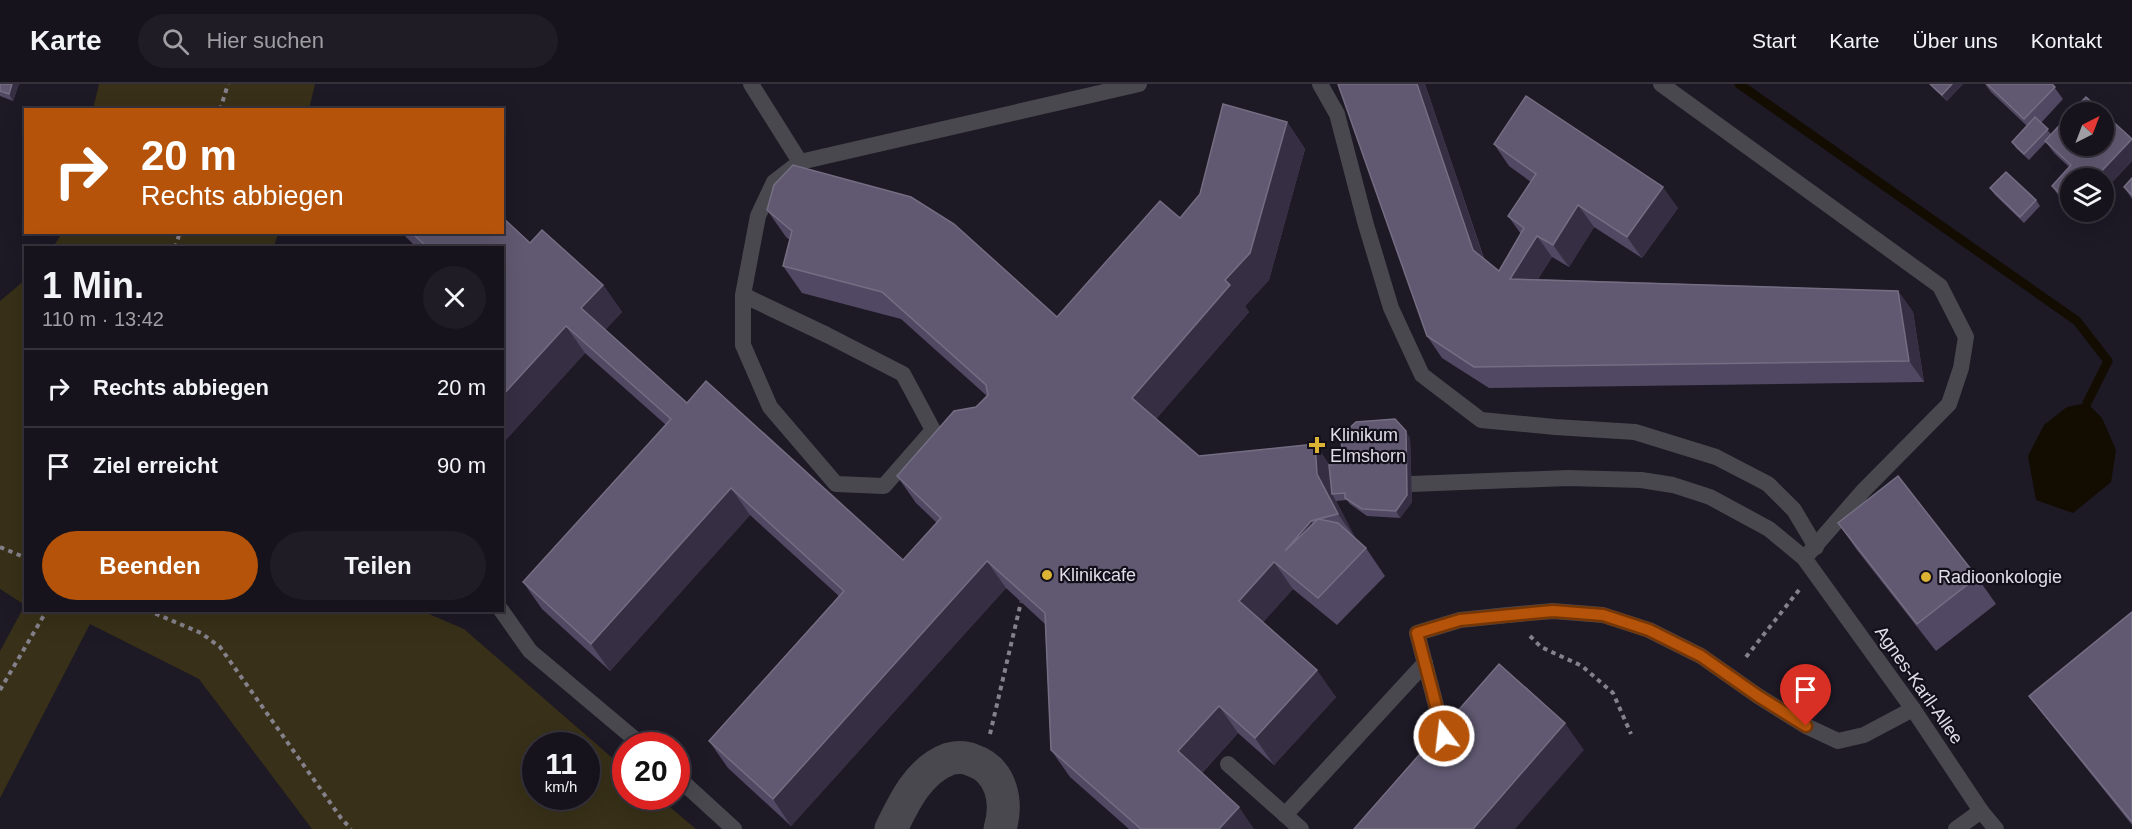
<!DOCTYPE html>
<html lang="de">
<meta charset="utf-8">
<style>
body{margin:0;font-family:Helvetica,sans-serif;background:#1f1c25;color:#f1f3f6;height:100vh;display:flex;flex-direction:column;font-size:22px;white-space:nowrap}
*{box-sizing:border-box;margin:0}
p{font-size:20px;color:#9e9ea3}
.icon{flex:none;width:33px;height:33px;fill:none;stroke:currentColor;stroke-width:2;stroke-linecap:round;stroke-linejoin:round}
.map{position:relative;flex:1;overflow:hidden}
.details{position:absolute;left:24px;top:162px;width:480px;height:366px;display:flex;flex-direction:column;background:#16131c;border-radius:0px;box-shadow:0 6px 24px #0002,0 0 0 2px #35323b}
.details>*{flex:none}
.banner{position:absolute;left:24px;top:24px;width:480px;height:126px;border-radius:0px;box-shadow:0 6px 24px #0002,0 0 0 2px #35323b;background:#b45309;color:#fff;overflow:hidden}
.needle{width:39px;rotate:42deg}
.buttons{position:absolute;left:2060px;top:18px;display:grid;gap:12px}
.buttons a{display:grid;place-items:center;width:54px;height:54px;border-radius:50%;background:#16131c;box-shadow:0 6px 24px #0002,0 0 0 2px #35323b;font-size:30px}
.speed{position:absolute;left:522px;top:648px;display:flex;gap:12px;font-size:30px;font-weight:700;text-align:center}
.speed>*{display:grid;place-content:center;width:78px;height:78px;border-radius:50%;background:#16131c;box-shadow:0 6px 24px #0002,0 0 0 2px #35323b;line-height:1}
.speed small{font-size:15px;font-weight:400}
.speed .limit{border:9px solid #d22;background:#fff;color:#111}
.pin{position:absolute;display:grid;place-items:center;width:51px;height:51px;color:#fff;margin:-62px -26px;border-radius:50% 50% 50% 0;rotate:-45deg;box-shadow:0 0 6px #0007}
.pin .icon{rotate:45deg}
.me{position:absolute;width:66px;margin:-33px;rotate:345deg;stroke-linejoin:round;filter:drop-shadow(0 0 4px #0008)}
.turn{display:flex;align-items:center;gap:21px;height:126px;padding:0 18px;font-size:27px}
.turn .icon{width:78px;height:78px;stroke-width:2.5}
.turn b{display:block;font-size:42px;line-height:51px}
.round{display:grid;place-items:center;flex:none;width:63px;height:63px;border-radius:32px;background:#1f1c25}
.overview{display:flex;align-items:center;justify-content:space-between;height:102px;padding:0 18px}
h1{font-size:36px;font-weight:800;line-height:45px}
.action{display:flex;gap:12px;margin-top:auto;padding:12px 18px}
.action a{flex:1;height:69px;border-radius:36px;background:#b45309;color:#fff;font-size:24px;font-weight:800;line-height:69px;text-align:center}
.action a+a{background:#1f1c25;color:#f1f3f6}
ul{padding:0;list-style:none}
li{display:flex;align-items:center;gap:18px;height:78px;padding:0 18px;border-top:2px solid #35323b}
li div{flex:1}
li b{display:block;font-size:22px}
li em{font-style:normal}
header{display:flex;align-items:center;gap:36px;box-sizing:border-box;height:84px;padding:0 30px;background:#16131c;border-bottom:2px solid #35323b}
header strong{font-size:28px}
nav{display:flex;gap:33px;margin-inline-start:auto;font-size:21px}
.search{width:420px;height:54px;background:#1f1c25;display:flex;align-items:center;gap:15px;box-sizing:border-box;padding:0 21px;border-radius:33px;color:#9e9ea3;font-size:22px}
.map>svg:first-child{display:block}
</style>
<header>
<strong>Karte</strong>
<div class="search"><svg class="icon" aria-label="search" viewBox="0 0 24 24"><circle cx="10" cy="10" r="6"/><path d="M15 15l6 6"/></svg>Hier suchen</div>
<nav><a>Start</a><a>Karte</a><a>Über uns</a><a>Kontakt</a></nav>
</header>
<div class="map">
<svg width="2132" height="745" viewBox="0 0 2132 745">
<rect width="100%" height="100%" fill="#1d1925"/>
<g fill="#383018" fill-rule="evenodd">
<path d="M99,0H315L309,25H93Z"/>
<path d="M62,149V148L278,149L274,163H53Z"/>
<path d="M25,196L26,526L422,527L464,545L625,685L626,712L658,713L696,745H312L199,595L90,540L0,714V567L25,521L0,505V217ZM536,662H586V712H536Z"/>
</g>
<path fill="#130c00" d="M2087,319L2102,334L2116,366L2111,398L2073,429L2036,416L2028,372L2044,341L2067,323Z"/>
<g fill="none" stroke-linecap="round" stroke-linejoin="round">
<path stroke="#130c00" stroke-width="9" d="M1739,0L2077,237L2108,277L2087,319"/>
<g stroke="#85818b" stroke-width="4" stroke-dasharray="4.5 4.5" stroke-linecap="butt">
<path d="M220,26L228,0"/>
<path d="M175,164L180,148"/>
<path d="M0,463L26,474"/>
<path d="M147,526L201,549L220,563L341,734L351,745"/>
<path d="M1530,552L1541,563L1582,582L1613,609L1631,650"/>
<path d="M1746,573L1799,506"/>
<path d="M0,606L47,526"/>
<path d="M990,650L1021,518"/>
</g>
<g stroke="#49484e" stroke-width="16">
<path d="M751,0L800,78"/>
<path d="M1320,0L1337,30L1366,141L1391,224L1422,291L1481,336L1555,343L1635,348L1716,373L1768,400L1794,426L1816,463"/>
<path d="M1661,0L1940,202L1966,253L1961,284L1949,320L1864,406L1809,469"/>
<path d="M743,211L827,251L903,290L933,346L884,402L836,400L770,323L743,261V211L758,132L774,98L800,78L1139,0"/>
<path d="M1411,400L1568,394L1641,396L1673,401L1710,413L1769,445L1804,474L1913,625L1981,727L1996,745"/>
<path d="M501,526L530,567L643,662"/>
<path d="M1435,663L1444,652L1417,549L1460,536L1508,531L1553,527L1603,531L1649,546L1701,572L1758,612L1806,642L1838,657L1864,651L1913,625"/>
<path d="M1228,680L1301,745"/>
<path d="M676,692L734,745"/>
<path d="M1285,731L1425,579"/>
<path d="M1956,745L1981,727"/>
</g>
<path stroke="#49484e" stroke-width="33" d="M891,745C904,718 919,686 949,675C957,673 965,673 972,676C1002,686 1008,718 1000,745"/>
</g>
<g fill="#514963">
<path d="M0,0H19L13,17L0,12Z"/>
<path d="M1425,0L1484,174L1499,187L1521,150L1508,132L1531,98L1509,82L1494,60L1678,124L1642,174L1594,143L1569,183L1552,173L1538,195L1898,207L1913,228L1924,298L1489,304L1442,274L1427,252Z"/>
<path d="M1930,0H1963L1947,17L1934,5Z"/>
<path d="M1985,0H2052L2063,15L2041,39L2051,50L2132,55V77L2103,108L2070,94V123L2060,114L2052,102L2069,83L2054,69L2046,58L2029,76L2016,64L2012,58L2027,42L1991,8Z"/>
<path d="M1287,38L1305,65L1269,196L1245,222L1249,228L1156,335L1199,372L1315,360L1329,381L1343,380L1410,354L1412,418L1400,434L1367,432L1350,420L1347,416L1336,417L1356,455L1366,464L1385,492L1337,541L1293,505L1263,538L1336,613L1274,681L1238,649L1202,689L1254,745H1129L1070,693L1051,666L1045,540L1006,504L791,742L728,684L709,657L840,513L750,431L610,587L542,525L523,498L666,341L585,269L502,360V164H417L401,148H502L530,159L603,201L622,228L605,246L687,319L903,476L937,439L916,419L897,392L976,323L987,312L901,235L802,209L783,182L790,156L786,153L767,126L1057,233L1180,134Z"/>
<path d="M2132,94V115L2124,103Z"/>
<path d="M1990,104L2036,116L2040,122L2024,139L1995,111Z"/>
<path d="M1838,439L1977,493L1996,520L1936,567L1857,466Z"/>
<path d="M2132,528V741L2042,629L2029,612Z"/>
</g>
<g fill="#362f44">
<path d="M12,0H19L13,17L9,10Z"/>
<path d="M1417,0H1425L1488,187L1473,166Z"/>
<path d="M1952,0H1963L1947,17L1942,11Z"/>
<path d="M1287,38L1305,65L1269,196L1245,222L1249,228L1151,341L1132,314L1225,196Z"/>
<path d="M2132,55V77L2103,108V94H2095Z"/>
<path d="M1663,103L1678,124L1642,174L1627,153Z"/>
<path d="M1578,121L1594,143L1569,183L1553,161Z"/>
<path d="M2077,128H2085L2080,132Z"/>
<path d="M1537,152L1552,173L1525,216L1510,195Z"/>
<path d="M603,201L622,228L600,251L581,224Z"/>
<path d="M1898,207L1913,228L1924,298L1909,277Z"/>
<path d="M566,242L585,269L502,360V312Z"/>
<path d="M1406,347L1410,354L1412,418L1400,434L1396,427Z"/>
<path d="M1315,360L1334,387L1332,410L1336,417L1357,457L1338,430L1317,390Z"/>
<path d="M731,404L750,431L610,587L591,560Z"/>
<path d="M1311,437L1330,464L1285,467Z"/>
<path d="M987,477L1006,504L791,742L773,715Z"/>
<path d="M1274,478L1293,505L1258,544L1239,517Z"/>
<path d="M1317,586L1336,613L1274,681L1255,654Z"/>
<path d="M1219,622L1238,649L1197,694L1178,667Z"/>
<path d="M1565,639L1584,666L1515,745H1473Z"/>
<path d="M1239,723L1254,745H1219Z"/>
</g>
<g fill="#605971" stroke="#746e83" stroke-width="1.5" fill-rule="evenodd">
<path d="M0,0H12L9,10L0,7Z"/>
<path d="M1338,0H1417L1473,166L1499,187L1524,144L1508,132L1536,90L1494,60L1526,12L1663,103L1627,153L1578,121L1553,161L1537,152L1510,195L1898,207L1909,277L1474,283L1427,252Z"/>
<path d="M1930,0H1952L1942,11Z"/>
<path d="M1987,0H2052L2055,3L2024,35Z"/>
<path d="M2086,13L2132,55L2095,94H2070V119L2052,102L2071,81L2045,57L2070,30V62H2103V28H2071Z"/>
<path d="M1223,20L1287,38L1250,169L1225,196L1230,201L1132,314L1199,372L1315,360L1317,390L1338,430L1318,435L1338,439L1366,464L1318,514L1274,478L1239,517L1317,586L1255,654L1219,622L1178,667L1239,723L1219,745H1141L1051,666L1045,529L987,477L773,715L709,657L844,507L731,404L591,560L523,498L671,335L566,242L502,312V164H428L411,148H502V133L530,159L542,146L603,201L581,224L687,319L706,297L903,476L941,434L897,392L954,327L976,323L988,311L986,301L882,208L783,182L792,147L767,126L774,101L793,81L911,113L954,140L1057,233L1160,117L1180,134L1200,110ZM1318,435L1285,467L1311,437Z"/>
<path d="M2035,33L2048,45L2024,70L2012,58Z"/>
<path d="M2006,88L2036,116L2020,133L1990,104Z"/>
<path d="M2132,94V111L2124,103Z"/>
<path d="M1395,335L1406,347L1407,411L1396,427L1362,425L1345,414V409L1332,410L1329,381L1343,380L1341,352L1356,338Z"/>
<path d="M1898,392L1977,493L1917,540L1838,439Z"/>
<path d="M2132,528V738L2029,612Z"/>
<path d="M1499,580L1565,639L1473,745H1354Z"/>
</g>
<g fill="none" stroke-linecap="round" stroke-linejoin="round">
<g stroke="#753606" stroke-width="15">
<path id="route" d="M1444,652L1417,549L1460,536L1531,529L1553,527L1603,531L1649,546L1701,572L1758,612L1806,642"/>
</g>
<use href="#route" stroke="#b45309" stroke-width="10"/>
</g>
<g fill="#dbb233" stroke="#13101c" stroke-width="2">
<path d="M1314 352h6v6h6v6h-6v6h-6v-6h-6v-6h6z"/>
<circle cx="1047" cy="491" r="6"/>
<circle cx="1926" cy="493" r="6"/>
</g>
<g text-anchor="middle" dominant-baseline="central" stroke-width="4.5" stroke-linejoin="round" paint-order="stroke">
<g font-size="18" fill="#e0dde6" stroke="#13101c" text-anchor="start">
<text x="1330" y="351">Klinikum<tspan x="1330" dy="21">Elmshorn</tspan></text>
<text x="1059" y="491">Klinikcafe</text>
<text x="1938" y="493">Radioonkologie</text>
</g>
<g font-size="18" fill="#e0dde6" stroke="#13101c">
<text transform="translate(1919 601) rotate(55)">Agnes-Karll-Allee</text>
</g>
</g>
</svg>
<div class="buttons">
<a><svg class="needle" viewBox="-14 -14 28 28"><path d="M0-13l5 13h-10z" fill="#e53935"/><path d="M0 13l5-13h-10z" fill="#9e9ea3"/></svg></a>
<a><svg class="icon" aria-label="layers" viewBox="0 0 24 24"><path d="M12 4l9 5-9 5-9-5zM3 14l9 5 9-5"/></svg></a>
</div>
<div class="speed"><div>11<small>km/h</small></div><div class="limit">20</div></div>
<div class="pin" style="left:1806px;top:642px;background:#d93025"><svg class="icon" aria-label="arrive" viewBox="0 0 24 24"><path d="M6 21V4h12l-3 4 3 4H6"/></svg></div>
<svg class="me" style="left:1444px;top:652px" viewBox="-20 -20 40 40"><circle r="17" fill="#b45309" stroke="#fff" stroke-width="3"/><path d="M0-11L8 9 0 5-8 9z" fill="#fff"/></svg>
<div class="banner">
<div class="turn"><svg class="icon" aria-label="right" viewBox="0 0 24 24"><path d="M7 20v-9h11M14 6l5 5-5 5"/></svg><div><b>20 m</b>Rechts abbiegen</div></div>
</div>
<section class="details">
<div class="overview"><div><h1>1 Min.</h1><p>110 m · 13:42</p></div><a class="round"><svg class="icon" aria-label="close" viewBox="0 0 24 24"><path d="M6 6l12 12M18 6L6 18"/></svg></a></div>
<ul>
<li><svg class="icon" aria-label="right" viewBox="0 0 24 24"><path d="M7 20v-9h11M14 6l5 5-5 5"/></svg><div><b>Rechts abbiegen</b></div><em>20 m</em></li>
<li><svg class="icon" aria-label="arrive" viewBox="0 0 24 24"><path d="M6 21V4h12l-3 4 3 4H6"/></svg><div><b>Ziel erreicht</b></div><em>90 m</em></li>
</ul>
<div class="action"><a>Beenden</a><a>Teilen</a></div>
</section>
</div>
